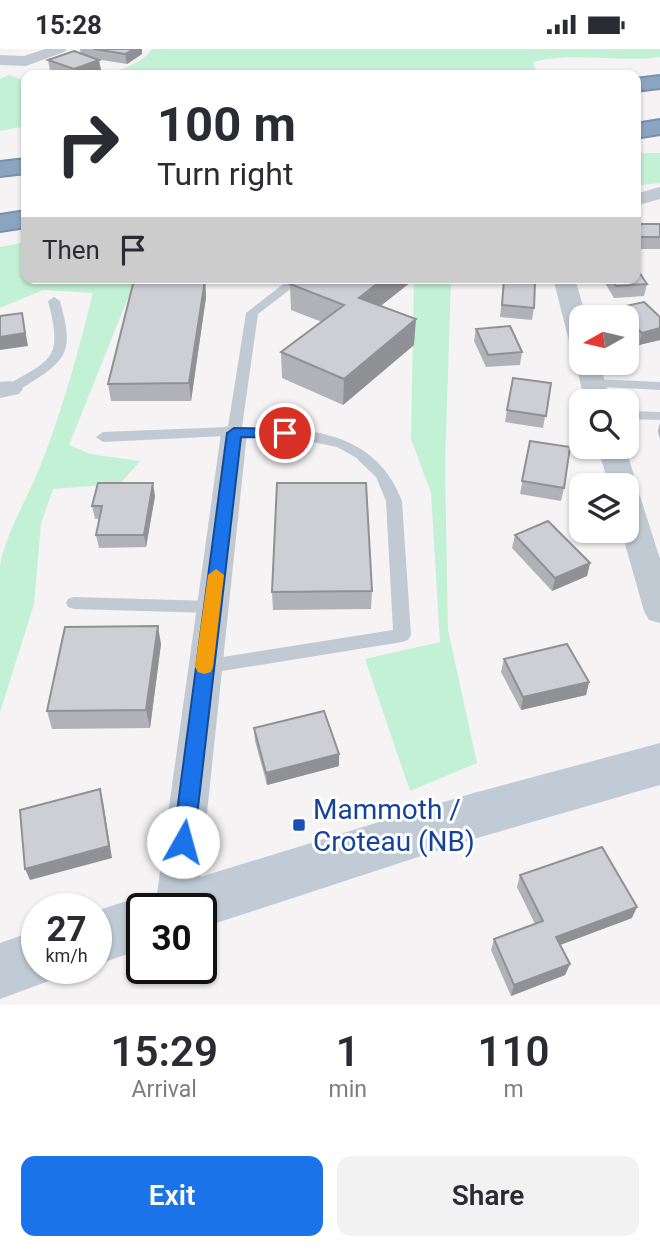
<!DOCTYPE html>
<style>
body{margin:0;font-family:Roboto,sans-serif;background:#f2f2f3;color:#2b2b33;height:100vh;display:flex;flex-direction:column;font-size:26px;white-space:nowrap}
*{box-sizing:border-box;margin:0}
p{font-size:23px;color:#7c7c81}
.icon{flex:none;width:38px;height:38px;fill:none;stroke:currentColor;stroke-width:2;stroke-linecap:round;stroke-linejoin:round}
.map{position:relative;height:956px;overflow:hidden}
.sheet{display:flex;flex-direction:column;background:#fff;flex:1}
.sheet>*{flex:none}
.banner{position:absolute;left:21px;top:21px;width:620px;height:214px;border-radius:14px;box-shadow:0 2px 5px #0004;background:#fff;color:#2b2b33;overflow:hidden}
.needle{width:46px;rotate:262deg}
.fabs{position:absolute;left:569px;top:256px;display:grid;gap:14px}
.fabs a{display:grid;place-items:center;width:70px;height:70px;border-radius:14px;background:#fff;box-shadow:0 2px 5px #0004;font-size:35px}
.speed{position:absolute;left:21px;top:844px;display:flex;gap:14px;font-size:35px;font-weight:700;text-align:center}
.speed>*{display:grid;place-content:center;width:91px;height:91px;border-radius:50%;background:#fff;box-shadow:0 2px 5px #0004;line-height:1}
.speed small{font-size:18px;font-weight:400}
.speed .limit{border:4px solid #111;border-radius:10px;background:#fff;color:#111}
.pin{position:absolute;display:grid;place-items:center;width:60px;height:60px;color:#fff;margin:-30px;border:4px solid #fff;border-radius:50%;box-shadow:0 2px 7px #0007}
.me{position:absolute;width:77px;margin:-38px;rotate:7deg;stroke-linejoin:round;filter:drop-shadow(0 0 5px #0008)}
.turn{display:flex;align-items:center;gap:24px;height:147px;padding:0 21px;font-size:32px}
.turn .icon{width:91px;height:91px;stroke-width:2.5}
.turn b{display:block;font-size:49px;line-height:60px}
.then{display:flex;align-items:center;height:66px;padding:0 21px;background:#0003;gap:14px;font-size:26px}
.eta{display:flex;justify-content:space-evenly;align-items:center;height:119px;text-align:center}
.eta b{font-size:42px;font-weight:600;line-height:49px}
.primary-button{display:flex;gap:14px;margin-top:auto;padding:14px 21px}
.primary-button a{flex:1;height:80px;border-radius:14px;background:#1a73e8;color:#fff;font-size:28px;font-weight:600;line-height:80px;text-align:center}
.primary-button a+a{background:#f2f2f3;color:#2b2b33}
.status{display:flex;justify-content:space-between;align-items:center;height:49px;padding:0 35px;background:#fff;direction:ltr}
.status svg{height:19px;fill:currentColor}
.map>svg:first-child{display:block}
</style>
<div class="status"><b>15:28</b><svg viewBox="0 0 49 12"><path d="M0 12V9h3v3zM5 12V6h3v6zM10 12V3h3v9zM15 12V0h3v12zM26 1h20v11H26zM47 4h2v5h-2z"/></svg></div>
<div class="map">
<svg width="660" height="956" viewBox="0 0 660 956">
<rect width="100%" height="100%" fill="#f5f3f3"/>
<g fill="#c3f1d5">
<path d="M152,0H660V8C618,14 574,2 533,13L536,22L520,26H103C119,22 143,14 152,0Z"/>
<path d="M9,26L26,32V77L0,82V30Z"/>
<path d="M635,104H660V134L635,137Z"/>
<path d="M26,193V229H136L69,396L90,405L140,412L120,435L53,440L41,474L34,555L0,663V516C8,478 30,446 43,410C64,356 79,300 93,244L43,241L0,259V198Z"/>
<path d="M414,229H451L445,417L448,581L477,714L410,742L365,610L440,593L431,444L411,390Z"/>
</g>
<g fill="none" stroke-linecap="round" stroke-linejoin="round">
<g stroke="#7690ad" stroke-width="4">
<g id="highway">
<path d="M660,27V39L635,42V30Z"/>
<path d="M660,71V85L635,89V75Z"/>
<path d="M26,110V124L0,127V113Z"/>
<path d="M26,162V178L0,182V166Z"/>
</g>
</g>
<g fill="#c1cad2" fill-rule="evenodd">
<path d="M291,229H305L258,265L242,378C307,378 376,382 402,452L411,586L408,591L402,593L204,625L198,623L195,618L198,613L204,611L393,581L386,452L376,428L355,408L337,398L289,388L225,387L103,393L96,388L103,383L228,378L246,264Z"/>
<path d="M54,248L60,252C72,297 72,309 30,334C22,339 15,345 5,343L3,340L5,337C53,310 63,310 48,252Z"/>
<path d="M593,330L660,333V341L588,337V331Z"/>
<path d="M626,362L660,363V371L626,370Z"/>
<path d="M74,548L212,552L218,553L221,558L218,563L212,564L74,560L68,558L66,554L68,550Z"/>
</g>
<g fill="#c1cad2" fill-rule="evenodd">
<path d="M45,0H67L64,3L26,17L0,16V6L24,7Z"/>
<path d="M660,138V150L635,157V145Z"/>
<path d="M553,229H575L586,268H581V299L572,297L569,292Z"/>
<path d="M581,307V313H599L611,352H585L575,313Z"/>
<path d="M10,332L19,335L23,340L19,345L0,349V333Z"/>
<path d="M234,376L244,378L247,384L197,859H155L221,384L224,378Z"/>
<path d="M597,397H625L637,436L635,440L640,447L660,510V574L649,571L644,562L621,481H626V436H609Z"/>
</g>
<g fill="#c1cbd6" fill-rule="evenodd">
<path d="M660,694V736L470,791L201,879V859H142V900L96,916V862L142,847L160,854L165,841L184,833L470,745Z"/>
<path d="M37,881V919H61L57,929L0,950V894Z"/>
</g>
<use href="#highway" fill="#8ba5c1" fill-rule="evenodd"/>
</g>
<g fill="#b0b2b7">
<path d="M80,0H142V5L127,15L95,10L101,21L86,26H65L50,21L48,11L81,5Z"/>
<rect x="635" y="175" width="25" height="25"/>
<path d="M299,229H411V233L380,257L414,296L343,356L282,329L281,303L322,273L291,261L290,235Z"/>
<path d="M602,229H635L647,235L644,247L614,249Z"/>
<path d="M504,230L534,259L532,271L500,268Z"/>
<path d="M205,231L206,248L191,352H111L108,335Z"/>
<path d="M616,259L660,268V291L639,296L626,284V268H614Z"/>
<path d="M476,280L522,303L520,316L486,318L474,292Z"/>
<path d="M551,334L543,379L505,373L507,361Z"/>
<path d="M660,374V390L658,382Z"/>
<path d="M530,392L564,439L561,452L520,445Z"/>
<path d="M155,447L146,498L99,499L96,486L100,470H95L92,457Z"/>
<path d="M515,486L590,514L587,527L552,542L512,499Z"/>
<path d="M372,542L371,560L273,561L272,543Z"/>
<path d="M161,595L150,679L52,680L47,662Z"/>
<path d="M504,610L589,633L586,646L521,661L501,623Z"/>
<path d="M254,679L339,705V717L267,736L255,692Z"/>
<path d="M520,826L632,869L560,896L570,915L565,926L511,947L491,901L494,890L535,875L517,838Z"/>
</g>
<g fill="#909195">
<path d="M134,0H142V5L127,15L125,5Z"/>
<path d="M99,11L101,21L86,26H75L74,20Z"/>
<path d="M384,229H411V233L359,274V249Z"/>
<path d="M205,231L206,248L191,352L189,334Z"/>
<path d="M22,264L28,297L0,301V288Z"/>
<path d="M416,270L414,296L343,356L344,330Z"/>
<path d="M660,279V291L639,296L642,284Z"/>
<path d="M153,434L155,447L146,498L144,486Z"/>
<path d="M590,514L587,527L552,542L555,529Z"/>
<path d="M158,577L161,595L150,679L146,661Z"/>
<path d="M589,633L586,646L521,661L523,648Z"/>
<path d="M339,705V717L267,736L266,724Z"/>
<path d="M100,740L103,753L112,809L30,831L25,820Z"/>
<path d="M637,858L632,869L552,899L556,888Z"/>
<path d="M570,915L565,926L511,947L514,936Z"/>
</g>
<g fill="#cdcfd5" stroke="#909195" stroke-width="2">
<path d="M94,0H134L125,5Z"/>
<path d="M74,2L99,11L74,20L48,11Z"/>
<rect x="635" y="175" width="25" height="13"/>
<path d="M635,217L647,235L616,237L612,229H635Z"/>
<path d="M299,229H384L359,249L416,270L344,330L281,303L344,256L290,235Z"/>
<path d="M504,230L535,233L534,259L502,256Z"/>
<path d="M134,231H205L189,334L108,335Z"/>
<path d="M644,253L660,268V279L642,284L626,269V268H625L616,259Z"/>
<path d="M22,264L25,284L0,288V267Z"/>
<path d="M510,277L522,303L488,306L476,280Z"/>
<path d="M513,329L551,334L546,367L507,361Z"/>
<path d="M530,392L570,398L564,439L522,432Z"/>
<path d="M98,434H153L144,486H96L102,457H92Z"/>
<path d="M277,434H366L372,542L272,543Z"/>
<path d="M548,472L590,514L555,529L515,486Z"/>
<path d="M158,577L146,661L47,662L65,578Z"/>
<path d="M567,595L589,633L523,648L504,610Z"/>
<path d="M324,662L339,705L266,724L254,679Z"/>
<path d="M100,740L109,797L25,820L20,761Z"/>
<path d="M602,798L637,858L556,888L570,915L514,936L494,890L543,872L520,826Z"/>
</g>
<path fill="#1a73e8" stroke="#114b97" stroke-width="2" d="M234,379L285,380L292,384L285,389L241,388L194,793L191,800L183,803L176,800L173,793L227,384Z"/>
<path fill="#f59e0b" d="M216,520L224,526L213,618L211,623L204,625L198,623L195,618L208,526Z"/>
<rect fill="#1a4fb4" stroke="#fff" stroke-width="2.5" x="292" y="769" width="14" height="14" rx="3.5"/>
<g text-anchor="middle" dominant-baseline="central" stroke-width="6" stroke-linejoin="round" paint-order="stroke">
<g font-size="28" fill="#164399" stroke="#fff" text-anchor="start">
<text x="313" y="760">Mammoth /<tspan x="313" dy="32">Croteau (NB)</tspan></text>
</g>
</g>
</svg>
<div class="fabs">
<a><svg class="needle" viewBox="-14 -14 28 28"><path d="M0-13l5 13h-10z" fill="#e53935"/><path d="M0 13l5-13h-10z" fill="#7c7c81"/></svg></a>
<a><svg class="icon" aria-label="search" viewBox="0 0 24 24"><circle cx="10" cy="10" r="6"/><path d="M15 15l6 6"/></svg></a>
<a><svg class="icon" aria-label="layers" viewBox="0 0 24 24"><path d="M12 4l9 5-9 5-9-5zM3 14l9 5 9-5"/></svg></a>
</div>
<div class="speed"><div>27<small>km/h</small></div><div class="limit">30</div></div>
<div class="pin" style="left:285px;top:384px;background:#d93025"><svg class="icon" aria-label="arrive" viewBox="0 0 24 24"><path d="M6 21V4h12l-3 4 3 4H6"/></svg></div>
<svg class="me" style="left:183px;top:793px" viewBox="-20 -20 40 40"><circle r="19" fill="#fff"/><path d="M0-13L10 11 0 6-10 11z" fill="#1a73e8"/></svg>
<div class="banner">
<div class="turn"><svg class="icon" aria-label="right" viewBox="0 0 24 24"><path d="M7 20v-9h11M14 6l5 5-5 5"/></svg><div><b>100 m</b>Turn right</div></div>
<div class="then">Then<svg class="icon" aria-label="arrive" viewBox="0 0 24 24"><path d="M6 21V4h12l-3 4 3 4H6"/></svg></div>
</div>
</div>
<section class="sheet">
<div class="eta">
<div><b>15:29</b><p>Arrival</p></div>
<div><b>1</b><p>min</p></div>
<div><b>110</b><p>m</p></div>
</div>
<div class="primary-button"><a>Exit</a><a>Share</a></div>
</section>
